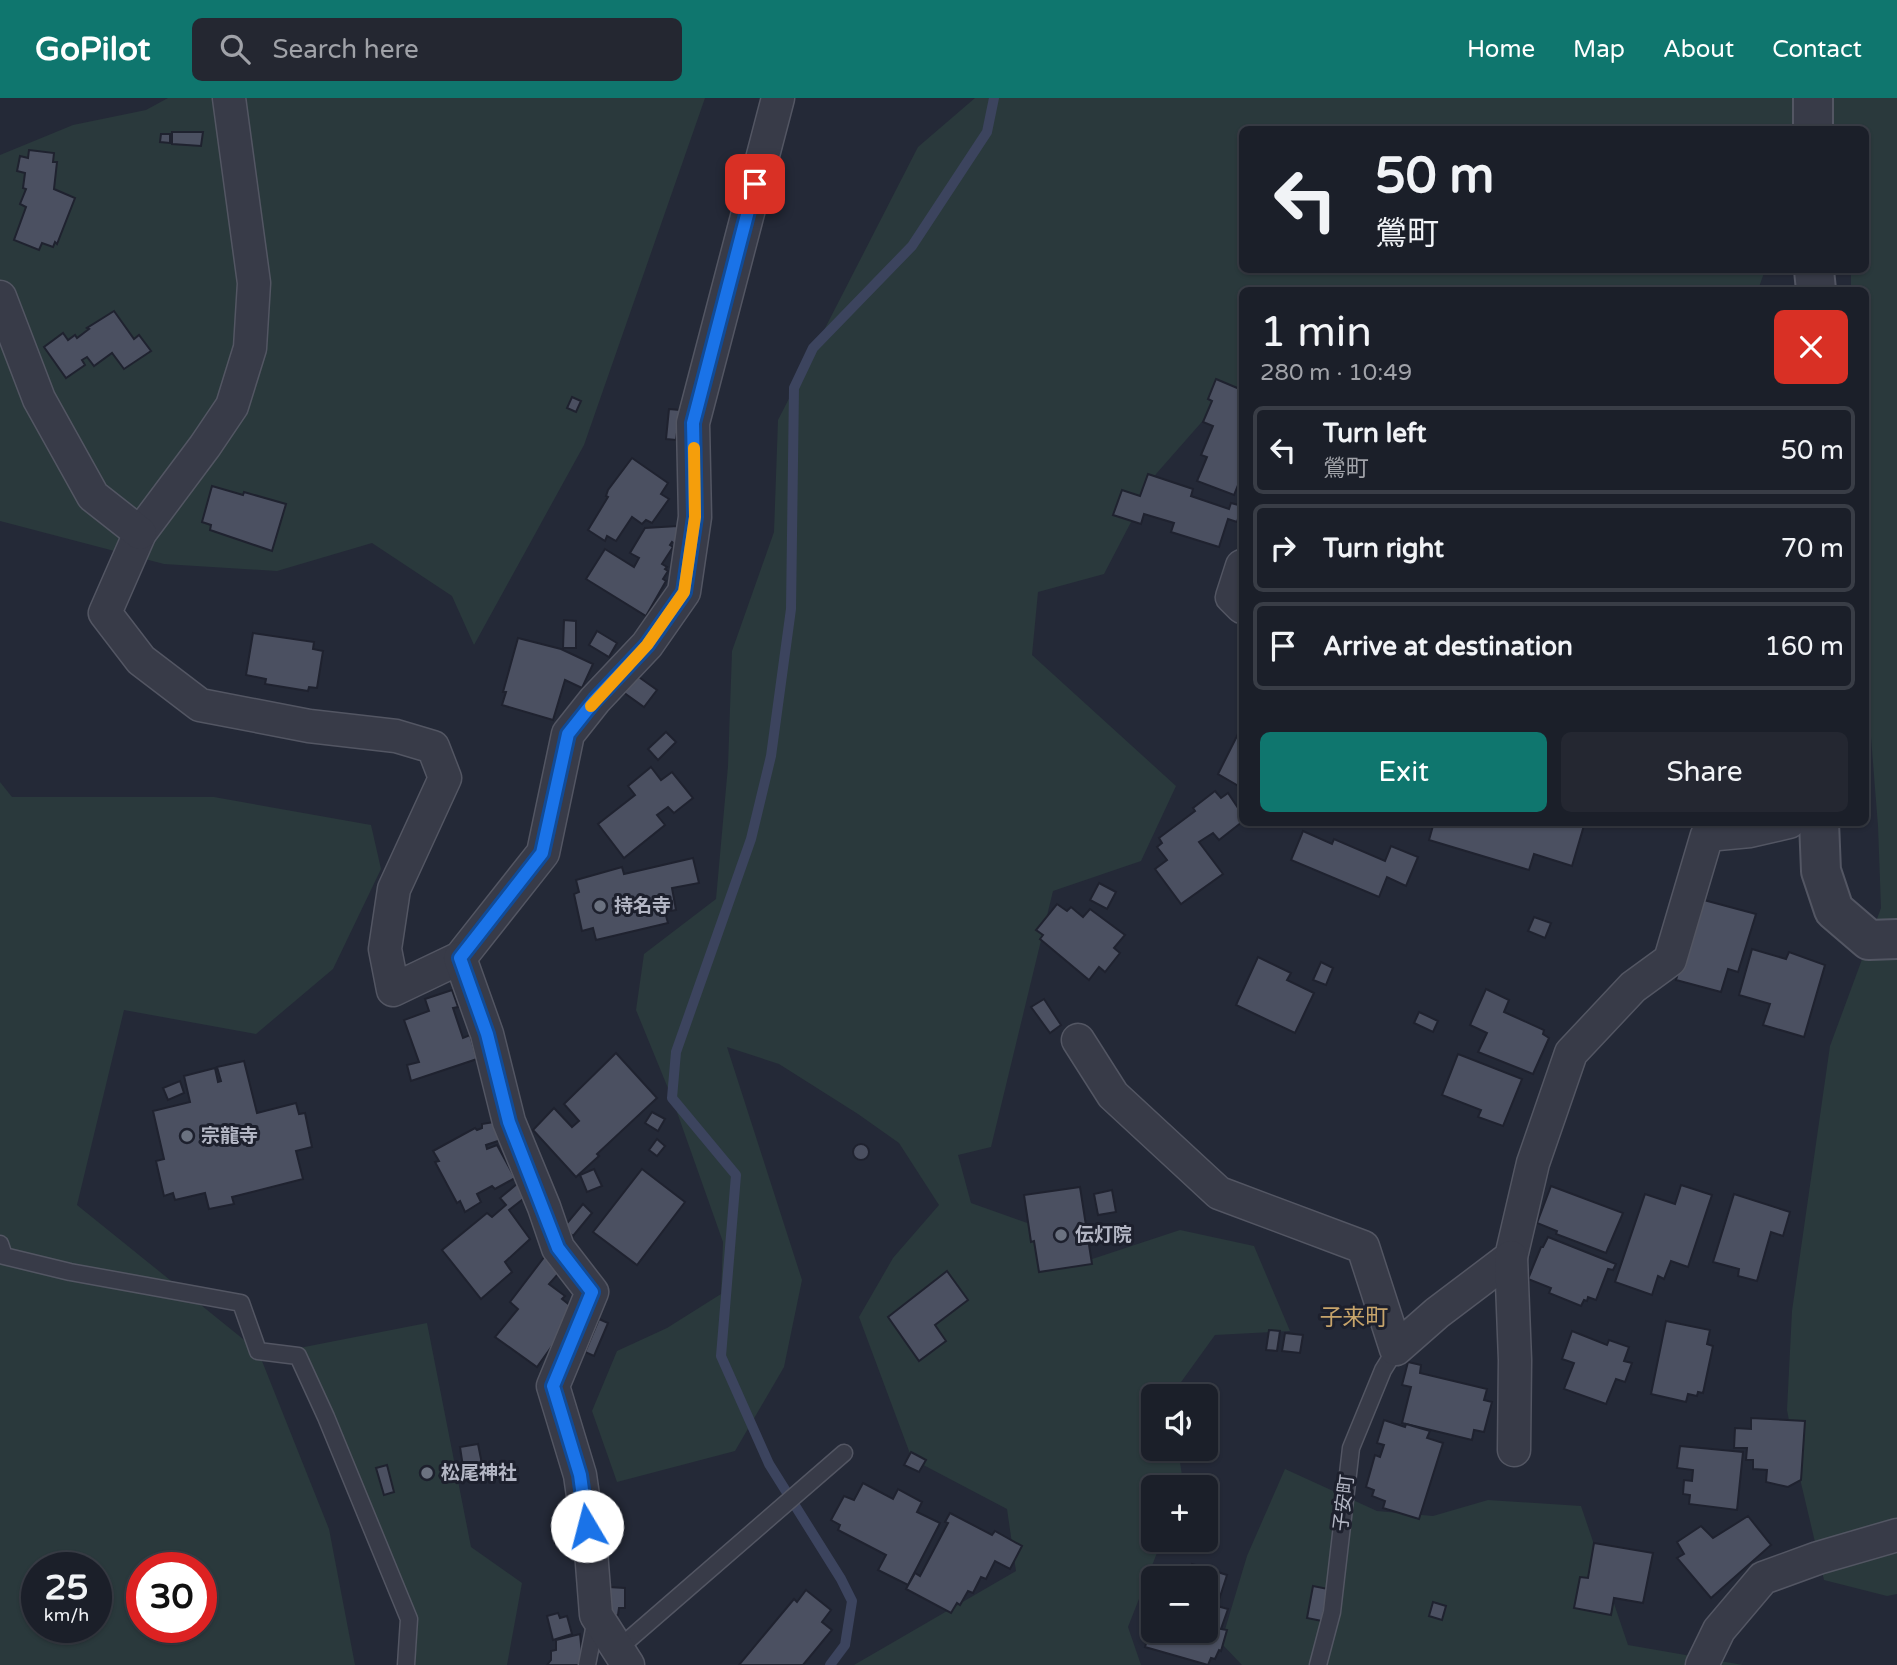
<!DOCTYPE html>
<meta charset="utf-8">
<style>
body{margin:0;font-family:"Varela Round","Noto Sans JP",sans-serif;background:#242731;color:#f1f3f6;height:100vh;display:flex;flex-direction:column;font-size:26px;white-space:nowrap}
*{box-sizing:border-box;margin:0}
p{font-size:23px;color:#a0a2a8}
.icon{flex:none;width:38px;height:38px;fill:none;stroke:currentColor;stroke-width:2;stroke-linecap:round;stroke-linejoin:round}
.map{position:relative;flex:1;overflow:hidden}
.sheet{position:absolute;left:1239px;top:189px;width:630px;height:539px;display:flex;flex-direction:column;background:#1b1f29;border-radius:10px;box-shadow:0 2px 5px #0004,0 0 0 2px #393d46}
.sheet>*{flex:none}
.banner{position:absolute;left:1239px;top:28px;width:630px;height:147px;border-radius:10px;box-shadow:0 2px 5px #0004,0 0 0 2px #393d46;background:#1b1f29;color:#f1f3f6;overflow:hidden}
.buttons{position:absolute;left:1141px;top:1286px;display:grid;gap:14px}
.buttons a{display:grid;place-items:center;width:77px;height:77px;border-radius:10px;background:#1b1f29;box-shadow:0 2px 5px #0004,0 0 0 2px #393d46;font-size:35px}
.speed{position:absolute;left:21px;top:1454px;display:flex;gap:14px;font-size:35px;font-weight:700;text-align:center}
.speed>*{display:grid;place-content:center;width:91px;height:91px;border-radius:50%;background:#1b1f29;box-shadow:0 2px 5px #0004,0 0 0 2px #393d46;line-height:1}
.speed small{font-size:18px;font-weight:400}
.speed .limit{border:10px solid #d22;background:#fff;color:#111}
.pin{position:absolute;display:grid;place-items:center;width:60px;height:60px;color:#fff;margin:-30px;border-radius:14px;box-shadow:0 4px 10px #0006}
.me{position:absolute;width:77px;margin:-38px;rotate:352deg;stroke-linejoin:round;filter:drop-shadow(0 0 5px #0008)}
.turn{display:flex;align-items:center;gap:24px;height:147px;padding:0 21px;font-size:32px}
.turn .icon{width:91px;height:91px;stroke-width:2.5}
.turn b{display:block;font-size:49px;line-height:60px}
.round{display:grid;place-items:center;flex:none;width:74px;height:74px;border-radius:10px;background:#242731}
.summary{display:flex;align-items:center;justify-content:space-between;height:119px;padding:0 21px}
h1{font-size:42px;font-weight:600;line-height:52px}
.action{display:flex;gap:14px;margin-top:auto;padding:14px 21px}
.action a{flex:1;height:80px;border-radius:10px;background:#0f766e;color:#fff;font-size:28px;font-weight:600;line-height:80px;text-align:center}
.action a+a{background:#242731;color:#f1f3f6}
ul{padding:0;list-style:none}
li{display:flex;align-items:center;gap:21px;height:88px;margin:0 14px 10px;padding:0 7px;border:4px solid #393d46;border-radius:10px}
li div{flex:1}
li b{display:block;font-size:26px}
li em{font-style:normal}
header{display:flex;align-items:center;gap:42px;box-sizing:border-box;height:98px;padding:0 35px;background:#0f766e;color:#fff}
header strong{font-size:33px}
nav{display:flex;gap:38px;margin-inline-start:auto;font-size:24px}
.search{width:490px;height:63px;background:#242731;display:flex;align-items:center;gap:18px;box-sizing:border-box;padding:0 24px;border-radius:10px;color:#a0a2a8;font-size:26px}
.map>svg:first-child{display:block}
</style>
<header>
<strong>GoPilot</strong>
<div class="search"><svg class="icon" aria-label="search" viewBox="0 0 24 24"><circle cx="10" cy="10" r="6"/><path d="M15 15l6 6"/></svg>Search here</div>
<nav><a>Home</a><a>Map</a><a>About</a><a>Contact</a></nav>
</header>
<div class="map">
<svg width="1897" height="1567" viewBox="0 0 1897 1567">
<rect width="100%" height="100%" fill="#242937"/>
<g fill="#2a393c" fill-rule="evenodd">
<path d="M168,0H705L584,347L474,547L452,498L372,445L277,473L164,466L0,423V57L73,27L146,12Z"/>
<path d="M975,0H1897V1496L1887,1498L1824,1482L1801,1385L1787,1312L1792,1213L1830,948L1881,810L1878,728L1866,576V192H1851V172H1866V32H1242V172H1765L1758,192H1242V294L1229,293L1156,376L1104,476L1038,494L1032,557L1176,688L1141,763L1053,793L991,1049L958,1057L971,1105L1061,1137L1062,1171L1180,1132L1254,1148L1290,1233L1215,1237L1171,1298H1153V1351H1178L1183,1384L1180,1389L1153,1390V1442H1162L1128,1529L1141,1567H854L1016,1473L1007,1411L912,1361L859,1219L893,1160L939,1107L899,1045L858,1016L779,966L727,949L802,1182L784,1269L735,1353L617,1384L592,1313L617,1253L667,1230L721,1196L723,1144L672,1000L636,912L644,856L716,801L728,668L732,553L774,434L778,322L918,49Z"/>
<path d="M0,684L12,699H214L371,727L381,771L333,871L256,936L124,912L77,1107L258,1253L329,1431L355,1567H0ZM37,1470H96V1530H37ZM142,1470H201V1530H142Z"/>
<path d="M427,1225L471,1449L522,1485L507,1567H415L418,1520L344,1343L294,1251Z"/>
<path d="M1285,1371L1377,1413L1433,1418L1488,1402L1581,1408L1628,1547L1743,1567H1242L1221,1545L1247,1458Z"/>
</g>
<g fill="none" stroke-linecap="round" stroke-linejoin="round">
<path stroke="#3c445e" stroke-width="10" d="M830,1567L845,1547L852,1503L841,1481L769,1366L721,1258L736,1077L672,1000L676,954L751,741L771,658L791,511L794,290L813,250L912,148L987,34L994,0"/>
</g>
<g fill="#4b5061" stroke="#1f222f" stroke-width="2">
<path d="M172,34H203L201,48L172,46Z"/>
<path d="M161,36H170V45L160,44Z"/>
<path d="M29,52L54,55L53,64H57L54,91L75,100L57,146L55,144L53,149L42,145L39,152L14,142L26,109L20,106L26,91L23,90L25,75L17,73L20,58L28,60Z"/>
<path d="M114,213L134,241L139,237L151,253L124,271L112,255L94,268L87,259L82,262L85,267L66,280L44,249L63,235L68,242L75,237L77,240L89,231L87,230Z"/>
<path d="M1216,281L1242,292V377L1234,397L1197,383L1207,359L1201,357L1213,328L1203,324L1212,303L1208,301Z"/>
<path d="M572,299L581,303L576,314L567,310Z"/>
<path d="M669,311L680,312L676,342L666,341Z"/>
<path d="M632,360L668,385L661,396L669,401L652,425L646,422L642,426L632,419L616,443L607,438L605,443L588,432L608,399L606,398L608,392Z"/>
<path d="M1148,376L1193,391L1191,398L1229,411L1231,405L1242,408L1237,424L1228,421L1219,449L1171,434L1174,425L1144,416L1141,426L1113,417L1122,392L1140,398Z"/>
<path d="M212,388L243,397L244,394L286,406L272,453L210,432L211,427L202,424Z"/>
<path d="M678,428L676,447L672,444L670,447L673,449L662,466L667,469L665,471L668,473L663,481L666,483L646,518L586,481L605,451L634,469L639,460L630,455L645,430Z"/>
<path d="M564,522L576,523V550H563Z"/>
<path d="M597,533L617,545L609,559L589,547Z"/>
<path d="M253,535L314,544L313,551L323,553L317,590L309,589L308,593L265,586L266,581L246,577Z"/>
<path d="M518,540L561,551L593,566L582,590L565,582L553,622L502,607L506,594H503Z"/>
<path d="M636,577L657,592L644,609L623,594Z"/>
<path d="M1242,628V690L1218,676Z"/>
<path d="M666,634L676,644L658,662L648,651Z"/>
<path d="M651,669L661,682L672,674L693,700L674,715L668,709L657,717L665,727L624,760L598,726L635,697L628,688Z"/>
<path d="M1215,693L1221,700L1228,695L1242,716V724L1219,742L1213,735L1199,744L1223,776L1181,806L1155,771L1167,762L1157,749L1162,745L1159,740L1195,713L1193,710Z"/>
<path d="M1434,724H1585L1572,768L1534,756L1529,772L1429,742Z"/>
<path d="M1303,733L1332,746L1334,741L1385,763L1391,748L1418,759L1406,788L1387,779L1379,799L1291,762Z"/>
<path d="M693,760L699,785L672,790L676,812L665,814L668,825L596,842L593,830L582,833L574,796L579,794L576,782L622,769L624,776Z"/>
<path d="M1099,785L1116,794L1107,811L1090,802Z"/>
<path d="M1700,801L1756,816L1738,874L1728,871L1721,894L1676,882Z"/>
<path d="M1057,806L1067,813L1071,809L1083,819L1090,811L1125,837L1114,850L1120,855L1105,874L1099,869L1089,882L1040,841L1043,837L1036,832Z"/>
<path d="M1534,819L1551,825L1545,840L1528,833Z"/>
<path d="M1752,851L1786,861L1789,854L1825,867L1804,939L1763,927L1770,906L1739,897Z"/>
<path d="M1258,859L1291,875L1287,882L1314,895L1295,935L1236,907Z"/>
<path d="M1321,864L1333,870L1326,887L1313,882Z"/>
<path d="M1486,891L1509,902L1504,914L1544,932L1543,936L1549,940L1533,976L1478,954L1487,935L1470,927Z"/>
<path d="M452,892L458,909L453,910L463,940L470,937L477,961L411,983L407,967L419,964L404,922L429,913L425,901Z"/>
<path d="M1044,901L1061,927L1050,935L1031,909Z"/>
<path d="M1419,914L1438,923L1433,934L1414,925Z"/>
<path d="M616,955L657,1000L597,1056L599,1058L576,1079L533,1032L554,1010L572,1029L579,1023L564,1006Z"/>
<path d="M1458,956L1522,981L1503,1028L1478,1019L1481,1012L1442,997Z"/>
<path d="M244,963L257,1015L296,1005L299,1016L305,1015L312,1049L296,1053L303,1081L232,1099L234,1106L209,1111L205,1095L175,1102L173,1095L164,1098L156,1063L164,1061L153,1013L190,1004L184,978L215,970L218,984L221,983L217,969Z"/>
<path d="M180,983L184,995L168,1002L163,990Z"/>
<path d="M652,1014L665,1021L658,1033L645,1025Z"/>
<path d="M500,1023L504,1041L486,1047L487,1051L497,1047L515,1080L495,1091L492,1088L477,1096L481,1104L465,1114L460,1103L457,1105L435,1064L439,1063L433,1053L475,1030L477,1032L482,1030V1026Z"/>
<path d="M657,1041L665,1048L657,1058L649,1052Z"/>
<circle cx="861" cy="1054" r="8"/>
<path d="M594,1071L602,1088L587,1094L580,1077Z"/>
<path d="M642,1071L685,1104L637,1167L593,1134Z"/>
<path d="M518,1085L527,1098L509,1112L530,1141L505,1164L512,1174L481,1201L442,1152L487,1115L492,1119L506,1107L500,1100Z"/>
<path d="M1681,1087L1712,1097L1688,1169L1671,1163L1664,1181L1658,1178L1652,1197L1615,1184L1645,1096L1675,1106Z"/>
<path d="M1551,1088L1623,1115L1606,1155L1556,1136L1557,1133L1537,1125Z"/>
<path d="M1080,1089L1092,1166L1039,1174L1034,1143L1031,1144L1024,1097Z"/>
<path d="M1112,1092L1116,1114L1098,1117L1094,1096Z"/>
<path d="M1734,1096L1790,1114L1783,1138L1771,1134L1757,1183L1738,1178L1739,1171L1713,1164Z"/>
<path d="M583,1106L592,1115L573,1138L563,1130Z"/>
<path d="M1548,1139L1616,1166L1613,1172L1608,1171L1596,1202L1588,1199L1587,1203L1584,1202L1581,1208L1549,1195L1551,1190L1528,1181L1541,1149H1543Z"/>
<path d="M545,1158L559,1175L549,1186L565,1198L562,1201L577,1213L537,1269L495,1239L518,1211L510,1204Z"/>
<path d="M947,1173L968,1202L935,1227L946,1243L919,1263L888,1219Z"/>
<path d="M599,1221L608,1225L594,1258L585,1254Z"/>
<path d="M1666,1223L1710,1232L1707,1246L1713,1248L1703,1295L1698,1294L1697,1298L1688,1296L1686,1304L1651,1296Z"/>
<path d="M1269,1232L1280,1233L1277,1253L1266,1252Z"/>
<path d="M1572,1233L1607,1247L1609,1242L1629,1249L1624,1263L1632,1265L1625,1284L1616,1281L1606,1306L1564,1291L1574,1265L1562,1261Z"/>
<path d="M1285,1235L1303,1237L1300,1255L1282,1253Z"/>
<path d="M1408,1264L1421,1267L1420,1275L1487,1291L1484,1302L1492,1304L1484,1334L1474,1332L1472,1342L1402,1325L1411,1289L1402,1287Z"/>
<path d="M1751,1320L1805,1323L1801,1382L1788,1389L1766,1384L1767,1372L1753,1371V1362H1746L1747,1350H1734L1735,1330L1751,1331Z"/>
<path d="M1384,1322L1405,1329L1406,1326L1430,1333L1427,1340L1443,1345L1419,1421L1383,1410L1385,1403L1372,1398L1374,1392L1366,1389L1375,1357L1380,1359L1384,1347L1377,1345Z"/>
<path d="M478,1346L482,1366L463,1369L460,1349Z"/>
<path d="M1680,1348L1743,1354L1737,1412L1689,1406L1690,1397L1683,1396L1684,1382L1692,1383L1693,1372L1677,1370Z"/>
<path d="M911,1354L926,1362L919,1374L904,1367Z"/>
<path d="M387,1367L394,1394L384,1397L376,1370Z"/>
<path d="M863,1385L893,1401L898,1391L922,1404L917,1414L940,1425L908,1487L878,1472L886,1457L838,1432L840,1427L831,1422L844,1398L854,1402Z"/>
<path d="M950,1415L992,1437L995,1433L1022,1448L1010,1471L995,1463L986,1481L981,1479L973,1495L968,1493L960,1507L957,1505L951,1515L906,1491L915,1475L920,1478L948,1425L945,1424Z"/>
<path d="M1748,1418L1771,1447L1711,1500L1677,1460L1684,1456L1677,1444L1701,1428L1713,1440Z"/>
<path d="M1594,1445L1653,1455L1643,1505L1614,1500L1611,1517L1574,1510L1580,1479L1588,1480Z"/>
<path d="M1192,1466L1227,1477L1217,1508L1228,1511L1221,1531L1227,1532L1221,1553L1219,1552L1215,1561L1211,1560L1208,1567L1145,1549L1153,1523V1533H1206V1480H1188Z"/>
<path d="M1313,1488L1328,1491L1322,1523L1307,1520Z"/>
<path d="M608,1489L625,1490V1510H619L618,1517L608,1522Z"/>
<path d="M806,1492L831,1512L822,1524L832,1532L803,1567H739L794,1501L797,1504Z"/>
<path d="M1433,1504L1446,1508L1442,1522L1429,1518Z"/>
<path d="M558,1515L560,1520L567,1518L572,1536L553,1542L547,1518Z"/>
<path d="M580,1536L583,1567H547L551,1562V1553L556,1552V1542Z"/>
</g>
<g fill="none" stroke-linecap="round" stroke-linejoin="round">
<g stroke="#535663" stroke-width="19">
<g id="service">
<path d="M0,1146L4,1158L70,1174L241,1205L258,1253L298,1258L326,1319L409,1521L406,1567"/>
<path d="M618,1551L844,1355"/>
<path d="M587,1567L596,1521"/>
<path d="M1318,1567L1332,1514L1351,1350L1383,1272L1396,1251"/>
</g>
</g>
<g stroke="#535663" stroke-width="35">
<g id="minor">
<path d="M229,0L254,185L250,250L232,308L205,348L140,435L105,515L141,562L200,607L309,628L396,638L433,649L445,680L394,791L385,851L393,892L460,860L543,755L568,636L595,602L647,547L684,494L695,419L693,325L778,0"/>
<path d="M0,199L39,301L93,398L140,435"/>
<path d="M1242,468L1232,499L1242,509"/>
<path d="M460,860L487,936L509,1024L544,1109L558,1150L592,1194L553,1288L580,1377L591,1453L596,1517L628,1567"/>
<path d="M1078,942L1113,997L1219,1095L1363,1149L1396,1251L1437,1215L1511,1159L1533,1065L1571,955L1633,889L1670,862L1707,737L1750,733L1789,724"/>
<path d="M1511,1159L1515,1262L1514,1352"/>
<path d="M1702,1567L1719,1532L1763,1480L1818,1460L1897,1437"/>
</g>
</g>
<g stroke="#535663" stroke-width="42">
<g id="tertiary">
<path d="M1813,0V32"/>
<path d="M1814,172L1816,192"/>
<path d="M1819,724L1821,773L1834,812L1869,842L1897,841"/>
</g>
</g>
<use href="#service" stroke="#383b48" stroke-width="16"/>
<use href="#minor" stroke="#383b48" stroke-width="32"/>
<use href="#tertiary" stroke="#383b48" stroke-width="38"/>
</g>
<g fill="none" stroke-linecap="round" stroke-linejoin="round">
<g stroke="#114b97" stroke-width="18">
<path id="route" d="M587,1428L580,1377L553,1288L592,1194L558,1150L509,1024L487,936L460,860L542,755L568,636L595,602L647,547L684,494L695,419L693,325L755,86"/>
</g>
<use href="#route" stroke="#1a73e8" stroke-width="12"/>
<path stroke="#f59e0b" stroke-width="12" d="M591,608L647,547L684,494L695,419L694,350"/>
</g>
<g fill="#6b7280" stroke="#1d202d" stroke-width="2.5">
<circle cx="600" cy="808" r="7"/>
<circle cx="187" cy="1038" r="7"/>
<circle cx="1061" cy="1137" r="7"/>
<circle cx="427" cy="1375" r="7"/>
</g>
<g text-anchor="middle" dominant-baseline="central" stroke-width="6" stroke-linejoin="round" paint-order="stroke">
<g font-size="19" font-weight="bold" fill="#b3b6c4" stroke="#1d202d" text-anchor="start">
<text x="614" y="808">持名寺</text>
<text x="201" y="1038">宗龍寺</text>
<text x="1075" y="1137">伝灯院</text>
<text x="441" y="1375">松尾神社</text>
</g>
<g font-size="19" fill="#b3b6c4" stroke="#1d202d">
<text transform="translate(1344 1405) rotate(-83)">子安町</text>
</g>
<g font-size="23" fill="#c7a46b" stroke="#1d202d">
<text x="1354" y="1220">子来町</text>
</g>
</g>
</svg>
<div class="buttons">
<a><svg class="icon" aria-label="sound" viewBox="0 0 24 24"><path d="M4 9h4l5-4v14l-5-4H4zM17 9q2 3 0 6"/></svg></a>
<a>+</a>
<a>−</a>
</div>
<div class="speed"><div>25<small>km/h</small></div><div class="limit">30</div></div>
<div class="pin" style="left:755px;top:86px;background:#d93025"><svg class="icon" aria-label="arrive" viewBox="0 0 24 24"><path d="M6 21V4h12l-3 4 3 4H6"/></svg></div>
<svg class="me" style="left:587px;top:1428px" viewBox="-20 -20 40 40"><circle r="19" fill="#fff"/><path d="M0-13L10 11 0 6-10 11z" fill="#1a73e8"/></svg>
<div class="banner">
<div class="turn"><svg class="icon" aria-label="left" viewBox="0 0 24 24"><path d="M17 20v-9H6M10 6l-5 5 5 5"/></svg><div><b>50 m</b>鶯町</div></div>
</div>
<section class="sheet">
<div class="summary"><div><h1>1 min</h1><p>280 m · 10:49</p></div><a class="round" style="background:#d93025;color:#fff"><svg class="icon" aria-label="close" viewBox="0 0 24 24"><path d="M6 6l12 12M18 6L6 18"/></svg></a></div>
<ul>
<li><svg class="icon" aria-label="left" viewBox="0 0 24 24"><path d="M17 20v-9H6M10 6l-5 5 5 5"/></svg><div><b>Turn left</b><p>鶯町</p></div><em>50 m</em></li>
<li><svg class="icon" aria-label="right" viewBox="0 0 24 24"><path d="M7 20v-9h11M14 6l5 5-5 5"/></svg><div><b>Turn right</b></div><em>70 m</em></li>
<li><svg class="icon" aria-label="arrive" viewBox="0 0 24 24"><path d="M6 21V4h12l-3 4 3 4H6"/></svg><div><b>Arrive at destination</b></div><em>160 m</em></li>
</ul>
<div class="action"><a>Exit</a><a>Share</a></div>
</section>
</div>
